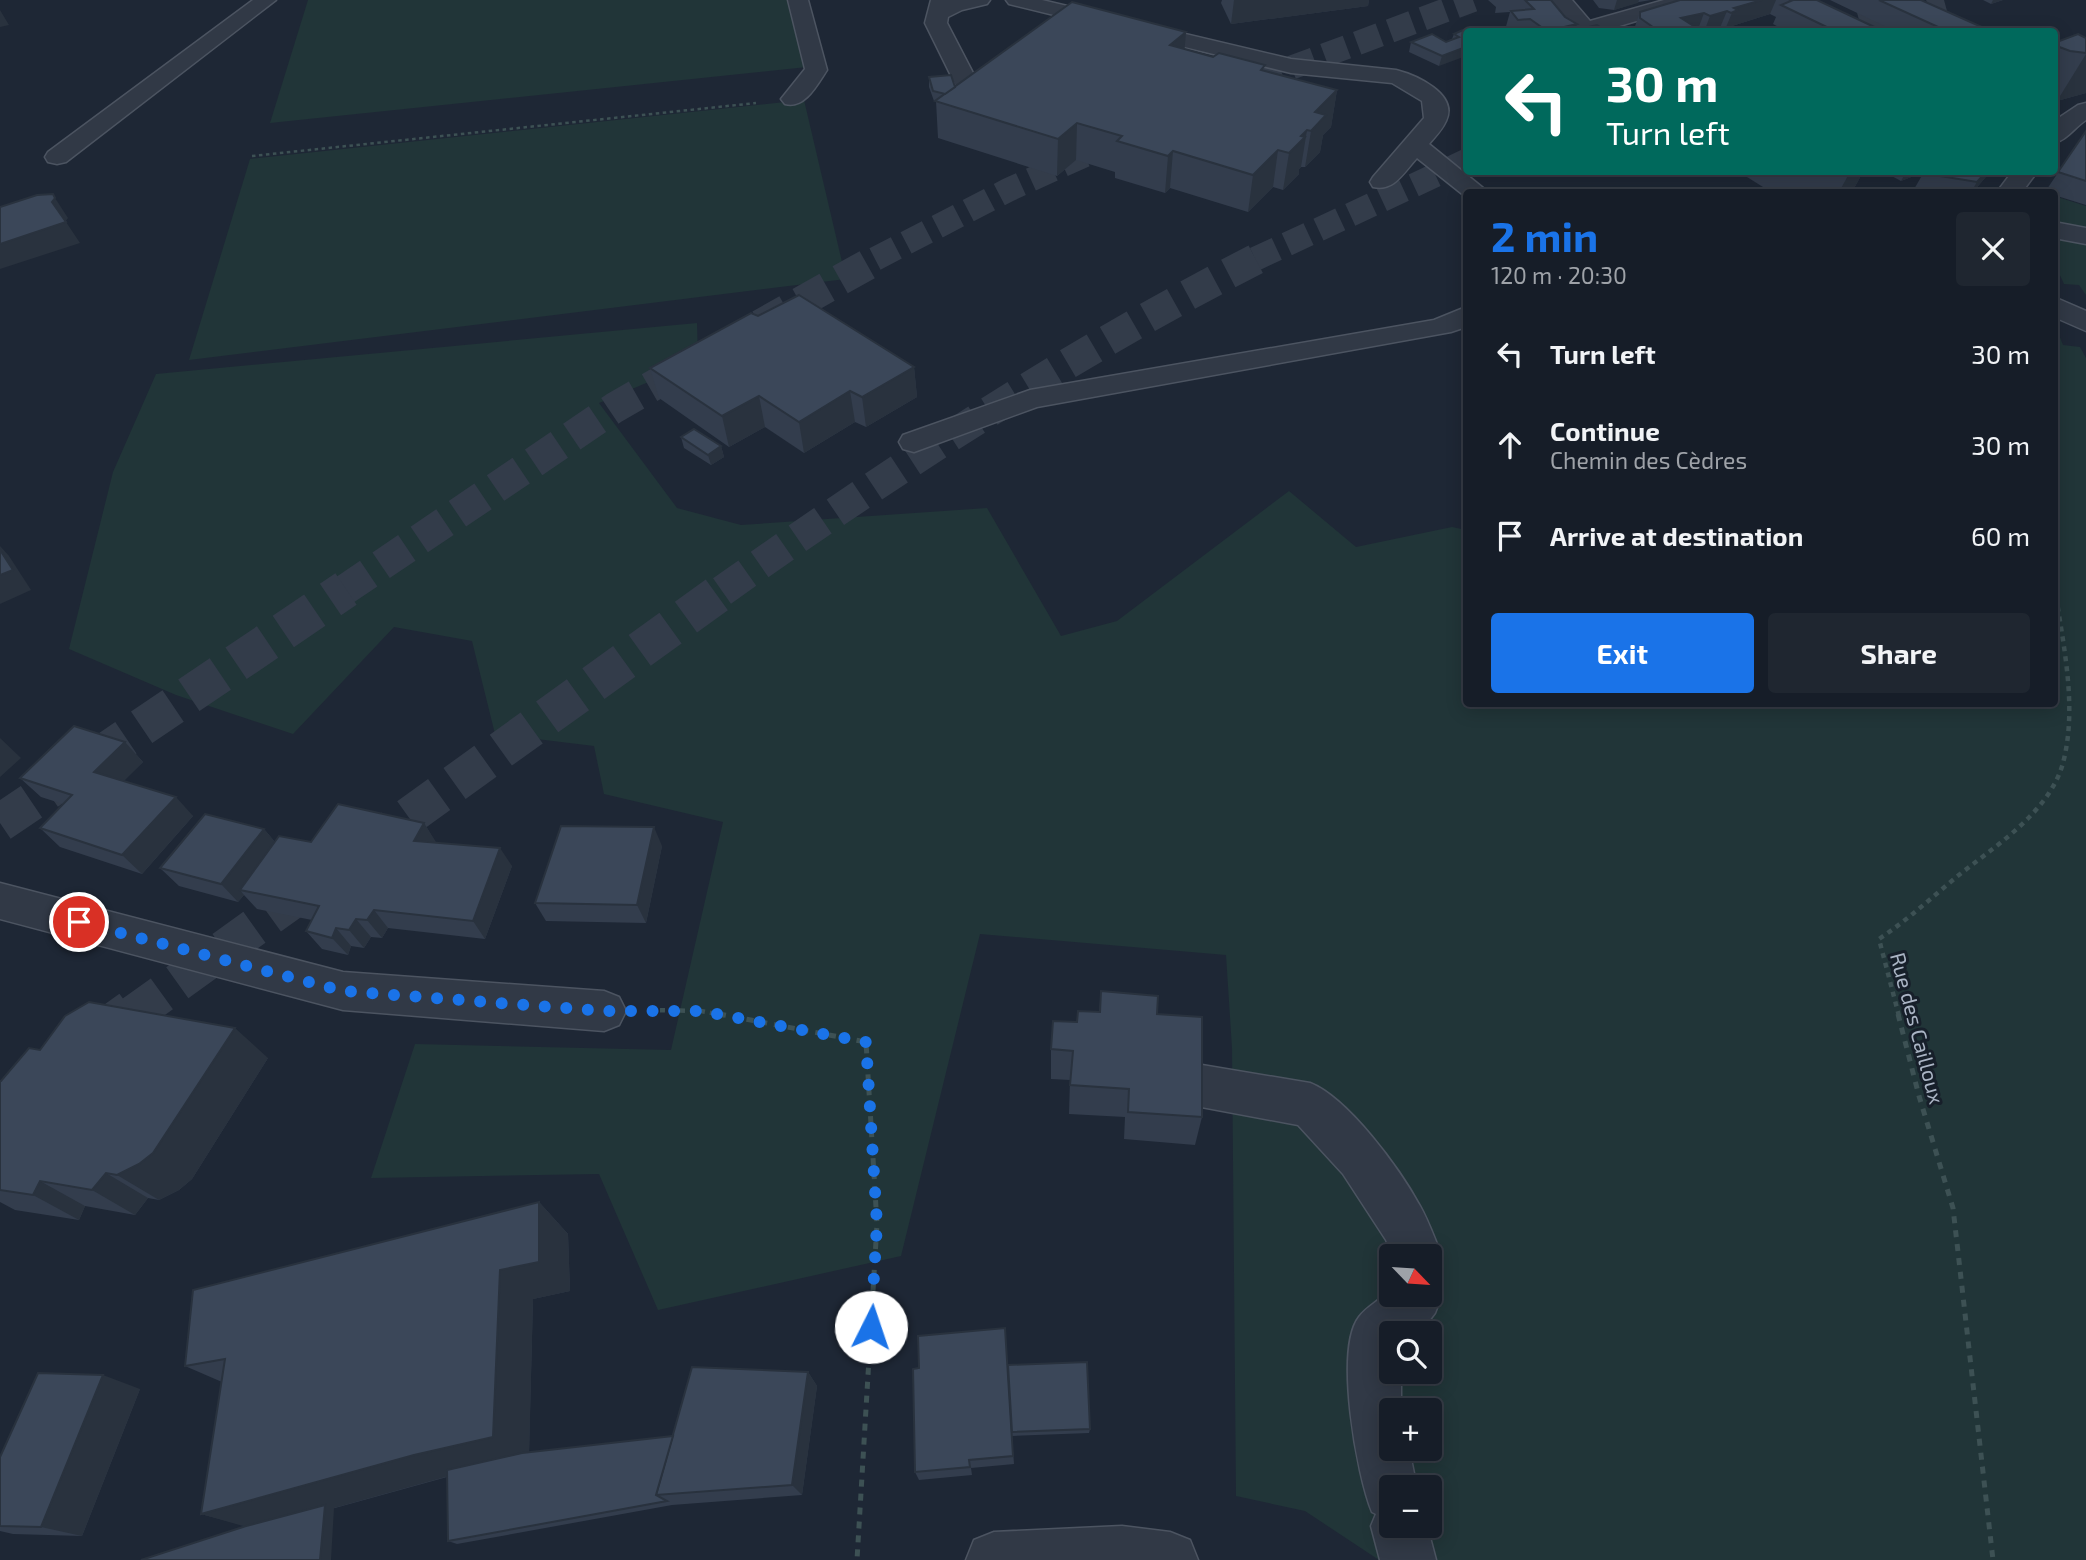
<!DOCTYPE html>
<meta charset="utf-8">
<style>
body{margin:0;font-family:"Exo 2",sans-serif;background:#1f2630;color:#f1f3f6;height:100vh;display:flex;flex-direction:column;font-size:26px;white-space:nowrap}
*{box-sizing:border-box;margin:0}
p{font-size:23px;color:#9ea2a8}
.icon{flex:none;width:38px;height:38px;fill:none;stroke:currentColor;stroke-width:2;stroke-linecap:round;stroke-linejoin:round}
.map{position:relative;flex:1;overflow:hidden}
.drawer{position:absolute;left:1463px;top:189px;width:595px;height:518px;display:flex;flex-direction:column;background:#161d28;border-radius:7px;box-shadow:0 4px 18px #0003,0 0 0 2px #353b45}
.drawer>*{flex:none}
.guide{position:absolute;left:1463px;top:28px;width:595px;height:147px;border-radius:7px;box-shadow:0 4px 18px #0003,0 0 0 2px #353b45;background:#00695c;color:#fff;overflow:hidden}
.needle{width:46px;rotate:115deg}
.controls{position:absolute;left:1379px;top:1244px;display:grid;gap:14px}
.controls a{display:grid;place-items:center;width:63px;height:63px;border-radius:7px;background:#161d28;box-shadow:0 4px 18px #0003,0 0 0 2px #353b45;font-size:35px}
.pin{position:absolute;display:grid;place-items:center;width:60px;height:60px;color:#fff;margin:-30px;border:4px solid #fff;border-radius:50%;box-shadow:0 2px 7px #0007}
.me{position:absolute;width:77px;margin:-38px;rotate:4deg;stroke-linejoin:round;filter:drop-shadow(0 0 5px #0008)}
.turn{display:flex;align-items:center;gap:24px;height:147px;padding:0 28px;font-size:32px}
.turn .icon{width:91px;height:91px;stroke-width:2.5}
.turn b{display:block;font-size:49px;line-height:60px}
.round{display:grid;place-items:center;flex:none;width:74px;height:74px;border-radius:7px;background:#1f2630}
.overview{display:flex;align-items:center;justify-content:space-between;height:119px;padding:0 28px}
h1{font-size:42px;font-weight:700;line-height:52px;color:#1a73e8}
.cta{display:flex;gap:14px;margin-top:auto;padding:14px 28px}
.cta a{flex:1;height:80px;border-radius:7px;background:#1a73e8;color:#fff;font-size:28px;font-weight:700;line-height:80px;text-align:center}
.cta a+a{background:#1f2630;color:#f1f3f6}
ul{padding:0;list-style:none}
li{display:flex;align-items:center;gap:21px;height:91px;padding:0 28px}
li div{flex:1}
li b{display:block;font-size:26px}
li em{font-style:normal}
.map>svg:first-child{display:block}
</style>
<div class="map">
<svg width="2086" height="1560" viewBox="0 0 2086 1560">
<rect width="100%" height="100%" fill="#1e2735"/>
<g fill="#213538" fill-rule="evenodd">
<path d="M308,0H790L807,67L270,123Z"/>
<path d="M804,100L846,279L189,360L250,159Z"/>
<path d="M2054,196L2086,206V232L2055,226Z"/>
<path d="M2054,234L2086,240V295L2079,285L2064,284L2059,273L2055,272Z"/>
<path d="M697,323L698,361L599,403L677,508L741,525L987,508L1061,636L1117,621L1289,491L1356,547L1452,527L1466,530V704H2054L2055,334L2059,335L2063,345L2080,347L2086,358V1560H1379L1305,1511L1236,1496L1232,1048L1226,955L980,934L901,1256L658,1310L599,1174L371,1178L415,1044L671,1050L723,822L604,794L594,746L495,734L472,641L394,627L293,734L176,695L69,649L113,472L156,374ZM1391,1256H1430V1295H1391ZM1391,1334H1430V1372H1391ZM1391,1410H1430V1449H1391ZM1391,1488H1430V1526H1391Z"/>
</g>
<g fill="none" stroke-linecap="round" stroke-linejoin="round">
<g stroke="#333c4a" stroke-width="24" stroke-dasharray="24 11" stroke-linecap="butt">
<path d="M1826,32L1944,0"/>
<path d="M1226,92L1473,0"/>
<path d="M875,259L1008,190L1094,151"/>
<path d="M1255,259L1466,161"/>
</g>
<g stroke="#333c4a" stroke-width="31" stroke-dasharray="31 15" stroke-linecap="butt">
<path d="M760,325L879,258"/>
<path d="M343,591L614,408L701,358"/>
<path d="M722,591C894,469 1071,354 1258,258"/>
</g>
<g stroke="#333c4a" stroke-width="38" stroke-dasharray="38 19" stroke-linecap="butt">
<path d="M0,823L346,589"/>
<path d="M362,850L725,589"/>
<path d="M131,1016L316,883"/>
</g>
<path stroke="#333c4a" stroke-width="50" stroke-dasharray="50 24" stroke-linecap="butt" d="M95,1042L134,1014"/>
<g stroke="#4c5461" stroke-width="3">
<g id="minor">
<path d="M253,0H276L66,162L57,164L48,162L45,157L48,152Z"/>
<path d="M788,0H808L827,70C817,85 805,109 785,104L781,99L805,69Z"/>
<path d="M931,0H990L987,4L962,10L948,17L947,23L986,98L982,103H966L962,98L925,23Z"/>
<path d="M1006,0H1042L1291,59L1396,70C1416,75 1459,94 1446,121C1442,130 1435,137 1429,144L1488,192H1466V197L1417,158C1404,172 1394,192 1373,187L1370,182L1373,177L1424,118L1422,101L1392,83L1291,73L1009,4Z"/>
<path d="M1551,0H1572L1590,21L1664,0H1697L1694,4L1599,32H1575Z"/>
<path d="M2086,103V120C2075,127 2067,140 2054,143V121L2078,105Z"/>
<path d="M2012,172H2037L2022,192H1997Z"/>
<path d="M2054,222L2086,228V244L2054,238Z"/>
<path d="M2054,297L2086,311V331L2054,317Z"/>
<path d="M1466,307V327L1451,332L1037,407L914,452L903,449L899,442L903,435L1030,390L1434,320Z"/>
<path d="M0,883L343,972L604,991L619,997L626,1011L619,1025L604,1031L343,1010L0,919Z"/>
<path d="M1196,1064L1310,1083C1348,1098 1400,1169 1420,1206C1429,1222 1435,1240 1442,1256L1434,1273L1430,1275L1435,1277L1442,1295L1435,1313L1419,1334H1391V1372H1401V1410H1391V1449H1409L1417,1488H1391V1526H1427L1436,1560H1380L1371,1526L1376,1514L1372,1512C1357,1476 1334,1349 1359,1317C1368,1305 1382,1300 1391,1288V1295H1430V1256H1393L1386,1240L1343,1174L1298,1125L1196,1106L1180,1100L1173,1085L1180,1070Z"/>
<path d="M1122,1526L1170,1532L1190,1540L1198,1560H966L974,1540L994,1532Z"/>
</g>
</g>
<path stroke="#3d5154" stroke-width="2.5" stroke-dasharray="3.5 3.5" stroke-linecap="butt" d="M252,156L756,103"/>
<g stroke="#3d5154" stroke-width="3.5" stroke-dasharray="4.5 4.5" stroke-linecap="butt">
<path d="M2054,476V542"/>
<path d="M2054,580L2056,591"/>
</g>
<g stroke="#3d5154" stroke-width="4.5" stroke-dasharray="5 5" stroke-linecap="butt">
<path d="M650,1010L701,1011L728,1016"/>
<path d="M1899,1016L1879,939C1906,921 1929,900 1954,879C1993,847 2052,812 2064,759C2077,704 2063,644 2055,589"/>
</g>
<g stroke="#3d5154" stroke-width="5" stroke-dasharray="7 7" stroke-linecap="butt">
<path d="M719,1014L866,1042L877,1224L857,1560"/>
<path d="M1898,1014L1919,1096L1953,1208L1993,1560"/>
</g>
<use href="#minor" fill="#313946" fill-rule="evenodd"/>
</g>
<g fill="#333d4d">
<path d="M1222,0H1369L1368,6L1231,24L1221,3Z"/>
<path d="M1488,0H1551L1565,17L1577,24L1575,30L1608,32H1507L1505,30L1510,12L1495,13L1496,7Z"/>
<path d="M1593,0H1651L1639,2L1614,10L1599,8Z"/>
<path d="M1680,0H1817L1885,32H1788L1773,24L1776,17L1770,14L1732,26L1730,30L1725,32L1719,30L1715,32H1633L1640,12Z"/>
<path d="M1830,0H1921L1993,32H1897Z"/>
<path d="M1983,0H2003L1991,4Z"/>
<path d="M1186,32L1184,49L1337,90L1331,127L1323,135L1320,152L1305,167H1301L1299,169V174L1283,190L1273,187L1248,212L1170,188L1165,193L1115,178V172L1076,160L1057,176L938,138L936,101H934L929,87V77L955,87Z"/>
<path d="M1466,32L1439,66L1409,52L1411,42H1446L1452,39L1454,34Z"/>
<path d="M2086,38V93L2057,101L2054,100V43Z"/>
<path d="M2086,131V205L2054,195V192H2045Z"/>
<path d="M1739,172H1863L1852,192H1771Z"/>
<path d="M1884,172H1920L1919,174L1901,181Z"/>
<path d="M1924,172H1990L1973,192H1916L1913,191Z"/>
<path d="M758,316L914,367L917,397L866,427L855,422L804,453L765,427L729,447L659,398L650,368Z"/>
<path d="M681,437L721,446L724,457L711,465L684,448Z"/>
<path d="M125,742L143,762L123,781L193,816L142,874L60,847L40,828L63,804L41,797L20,778Z"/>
<path d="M424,823L436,843L512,866L485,939L388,928L382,938L371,937L364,948L351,946L348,955L322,949L306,931L312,920L257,909L244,895L238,902L179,886L160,868L264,829L275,842H311Z"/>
<path d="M662,846L646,923L546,921L535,903Z"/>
<path d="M1101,991L1157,1014L1202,1117L1195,1145L1124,1139L1125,1117L1069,1114L1070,1080L1051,1079V1049L1077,1022L1099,1012Z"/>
<path d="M40,1050L268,1058L192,1179L179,1190L159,1200L148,1198L135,1215L85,1206L79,1220L15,1210L0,1202V1081H1Z"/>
<path d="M539,1202L568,1234L570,1291L533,1299L529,1452L673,1436L808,1372L817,1386L802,1495L672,1505L457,1544L448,1541L447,1477L335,1508L246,1526L201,1514L222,1382L185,1366Z"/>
<path d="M1009,1384L1090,1429L1089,1433L1012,1436L1014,1464L971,1468L972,1475L919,1480L915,1472Z"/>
<path d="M140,1389L82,1536L13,1534L0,1531V1457Z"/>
</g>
<g fill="#29323e">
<path d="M1234,0H1369L1368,6L1231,24Z"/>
<path d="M1617,0H1639L1638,3L1614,10Z"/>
<path d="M1762,0H1776L1770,14L1732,26L1730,30L1724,32L1734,8Z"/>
<path d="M1993,0H2003L1991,4Z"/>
<path d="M0,10L9,25L0,27Z"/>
<path d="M1727,11L1719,30L1715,32H1704L1710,16Z"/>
<path d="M1704,13L1697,32L1681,18Z"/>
<path d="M1577,24L1575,32H1547V31Z"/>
<path d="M1186,32L1183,68L1170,45Z"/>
<path d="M1466,47V56L1439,66L1442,56Z"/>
<path d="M2086,54V93L2057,101Z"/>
<path d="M1337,90L1331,127L1323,135L1320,152L1305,167L1311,131L1315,112Z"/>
<path d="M1077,123L1076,160L1057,176L1058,139Z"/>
<path d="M1307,130L1301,167L1299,169V174L1283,190L1289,153L1301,136Z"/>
<path d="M1278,150L1273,187L1248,212L1253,175Z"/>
<path d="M1173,151L1170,188L1165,193L1168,156Z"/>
<path d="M1850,172H1863L1852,192H1839Z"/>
<path d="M1906,172H1920L1919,174L1901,181Z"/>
<path d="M1986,172H1990L1973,192H1971L1977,182Z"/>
<path d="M55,198L68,218L65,222L52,202Z"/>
<path d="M66,222L80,243L0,269V244Z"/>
<path d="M914,367L917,397L866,427L862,397Z"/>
<path d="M850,391L855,422L804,453L799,422Z"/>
<path d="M759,396L765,427L729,447L722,416Z"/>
<path d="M721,446L724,457L711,465L708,455Z"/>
<path d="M0,546L9,556L31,590L0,604Z"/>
<path d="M0,738L21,758L0,777Z"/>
<path d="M125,742L143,762L113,792L94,772Z"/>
<path d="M176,797L193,816L142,874L122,855Z"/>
<path d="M424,823L436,842L427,860L414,841Z"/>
<path d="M654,827L662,846L646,923L637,905Z"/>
<path d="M264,829L280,848L240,890L244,895L238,902L221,884Z"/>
<path d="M500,848L512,866L485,939L473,921Z"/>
<path d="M374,910L388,928L382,938L367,920Z"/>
<path d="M356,919L371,937L364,948L349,930Z"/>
<path d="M336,928L351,946L348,955L332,938Z"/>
<path d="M235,1028L268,1058L192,1179L179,1190L159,1200L117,1175Z"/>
<path d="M106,1173L148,1198L135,1215L92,1190Z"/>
<path d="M40,1181L85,1206L79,1220L33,1195Z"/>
<path d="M539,1202L568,1234L570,1291L533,1299L529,1457L456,1474L334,1508L331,1560H320L257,1530L201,1514L500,1270Z"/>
<path d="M808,1372L817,1386L802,1495L792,1485Z"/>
<path d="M103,1375L140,1389L82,1536L41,1527Z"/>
</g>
<g fill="#3b4759" stroke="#29323e" stroke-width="2">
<path d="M1525,0H1551L1565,17L1577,24L1547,31L1530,19L1518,20L1511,11L1534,9Z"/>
<path d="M1680,0H1762L1734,8L1738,10L1731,13L1727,11L1710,16L1704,13L1681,18L1703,32H1660L1640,18V12Z"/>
<path d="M1789,0H1817L1885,32H1837L1781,5L1791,1Z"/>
<path d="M1879,0H1921L1993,32H1949Z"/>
<path d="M1072,2L1186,32L1170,45L1213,57L1219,53L1265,65L1261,70L1337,90L1315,112L1326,115L1311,131L1307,130L1301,136L1305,137L1289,153L1278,150L1253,175L1173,151L1168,156L1117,141L1122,136L1077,123L1058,139L935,101Z"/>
<path d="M1597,25L1608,32H1568Z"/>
<path d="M1486,29L1491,32H1480Z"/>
<path d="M1463,30L1466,32V47L1442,56L1411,42L1432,34L1446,42L1459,37L1454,34Z"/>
<path d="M2078,34L2086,38V53L2070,51L2054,45V43Z"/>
<path d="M951,75L955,87L945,94L933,91L929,77Z"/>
<path d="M2086,131V181L2058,172Z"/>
<path d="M1927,172H1986L1977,182L1934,175Z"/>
<path d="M53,194L55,198L52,202L66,222L0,244V207L37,195Z"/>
<path d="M799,295L914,367L862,397L850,391L799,422L759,396L722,416L650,368L751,313L758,316Z"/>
<path d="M694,429L721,446L708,455L681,437Z"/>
<path d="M0,550L13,570L0,575Z"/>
<path d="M74,726L125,742L94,772L176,797L122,855L40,828L72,795L20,778Z"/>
<path d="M338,804L424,823L414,841L500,848L473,921L374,910L367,920L356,919L349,930L336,928L332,938L306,931L319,906L240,890L279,836L311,842Z"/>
<path d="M205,814L264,829L221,884L160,868Z"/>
<path d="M561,826L654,827L637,905L535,903Z"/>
<path d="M1101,991L1158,996L1157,1014L1202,1017V1117L1128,1112L1129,1089L1070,1085L1073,1051L1051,1049L1053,1021L1077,1022L1078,1011L1100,1012Z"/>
<path d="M89,1002L235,1028L153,1153L139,1164L117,1175L106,1173L92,1190L40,1181L33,1195L0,1190V1081H1L29,1048L40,1050L65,1016Z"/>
<path d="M539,1202V1262L500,1270L493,1437L414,1455L201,1514L225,1359L185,1366L193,1290Z"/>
<path d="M1005,1328L1013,1456L969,1460L970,1467L915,1472L913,1369L919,1368L918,1336Z"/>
<path d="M1087,1362L1090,1429L1012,1432L1008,1365Z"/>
<path d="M692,1367L808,1372L792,1485L656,1495Z"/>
<path d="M38,1373L103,1375L41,1527L0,1526V1457Z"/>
<path d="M673,1436L656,1495L667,1501L448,1541L447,1470L522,1453Z"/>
<path d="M325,1505L320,1560H141L246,1526Z"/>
</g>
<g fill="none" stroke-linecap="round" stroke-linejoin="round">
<path stroke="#1a73e8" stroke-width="12" stroke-dasharray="0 21.6" d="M79,922L343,991L604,1011H701L866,1042L877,1224L871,1327"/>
</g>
<g text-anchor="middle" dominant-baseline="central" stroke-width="6" stroke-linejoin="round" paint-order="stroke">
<g font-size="21" fill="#aab4c4" stroke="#171f2a">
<text transform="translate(1918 1028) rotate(75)">Rue des Cailloux</text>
</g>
</g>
</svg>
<div class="controls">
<a><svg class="needle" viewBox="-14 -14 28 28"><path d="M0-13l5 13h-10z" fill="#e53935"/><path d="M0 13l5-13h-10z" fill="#9ea2a8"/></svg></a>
<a><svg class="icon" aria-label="search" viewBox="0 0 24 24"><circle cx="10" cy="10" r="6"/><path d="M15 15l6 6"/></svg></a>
<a>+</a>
<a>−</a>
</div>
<div class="pin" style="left:79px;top:922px;background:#d93025"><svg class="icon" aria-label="arrive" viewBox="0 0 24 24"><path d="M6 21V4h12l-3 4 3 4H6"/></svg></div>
<svg class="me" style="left:871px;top:1327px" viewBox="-20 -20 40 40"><circle r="19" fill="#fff"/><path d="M0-13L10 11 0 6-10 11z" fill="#1a73e8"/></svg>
<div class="guide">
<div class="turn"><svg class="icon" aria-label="left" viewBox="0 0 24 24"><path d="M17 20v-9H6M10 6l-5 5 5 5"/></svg><div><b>30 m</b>Turn left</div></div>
</div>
<section class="drawer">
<div class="overview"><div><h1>2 min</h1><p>120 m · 20:30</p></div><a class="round"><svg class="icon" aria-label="close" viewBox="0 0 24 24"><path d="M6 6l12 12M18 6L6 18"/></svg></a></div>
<ul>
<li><svg class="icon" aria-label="left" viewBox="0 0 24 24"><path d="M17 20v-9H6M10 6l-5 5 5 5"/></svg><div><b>Turn left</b></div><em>30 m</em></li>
<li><svg class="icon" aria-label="ahead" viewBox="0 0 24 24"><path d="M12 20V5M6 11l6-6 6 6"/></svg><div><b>Continue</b><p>Chemin des Cèdres</p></div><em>30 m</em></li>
<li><svg class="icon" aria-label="arrive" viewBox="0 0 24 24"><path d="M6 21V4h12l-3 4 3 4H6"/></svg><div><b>Arrive at destination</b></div><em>60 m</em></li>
</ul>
<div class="cta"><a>Exit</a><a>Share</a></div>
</section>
</div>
